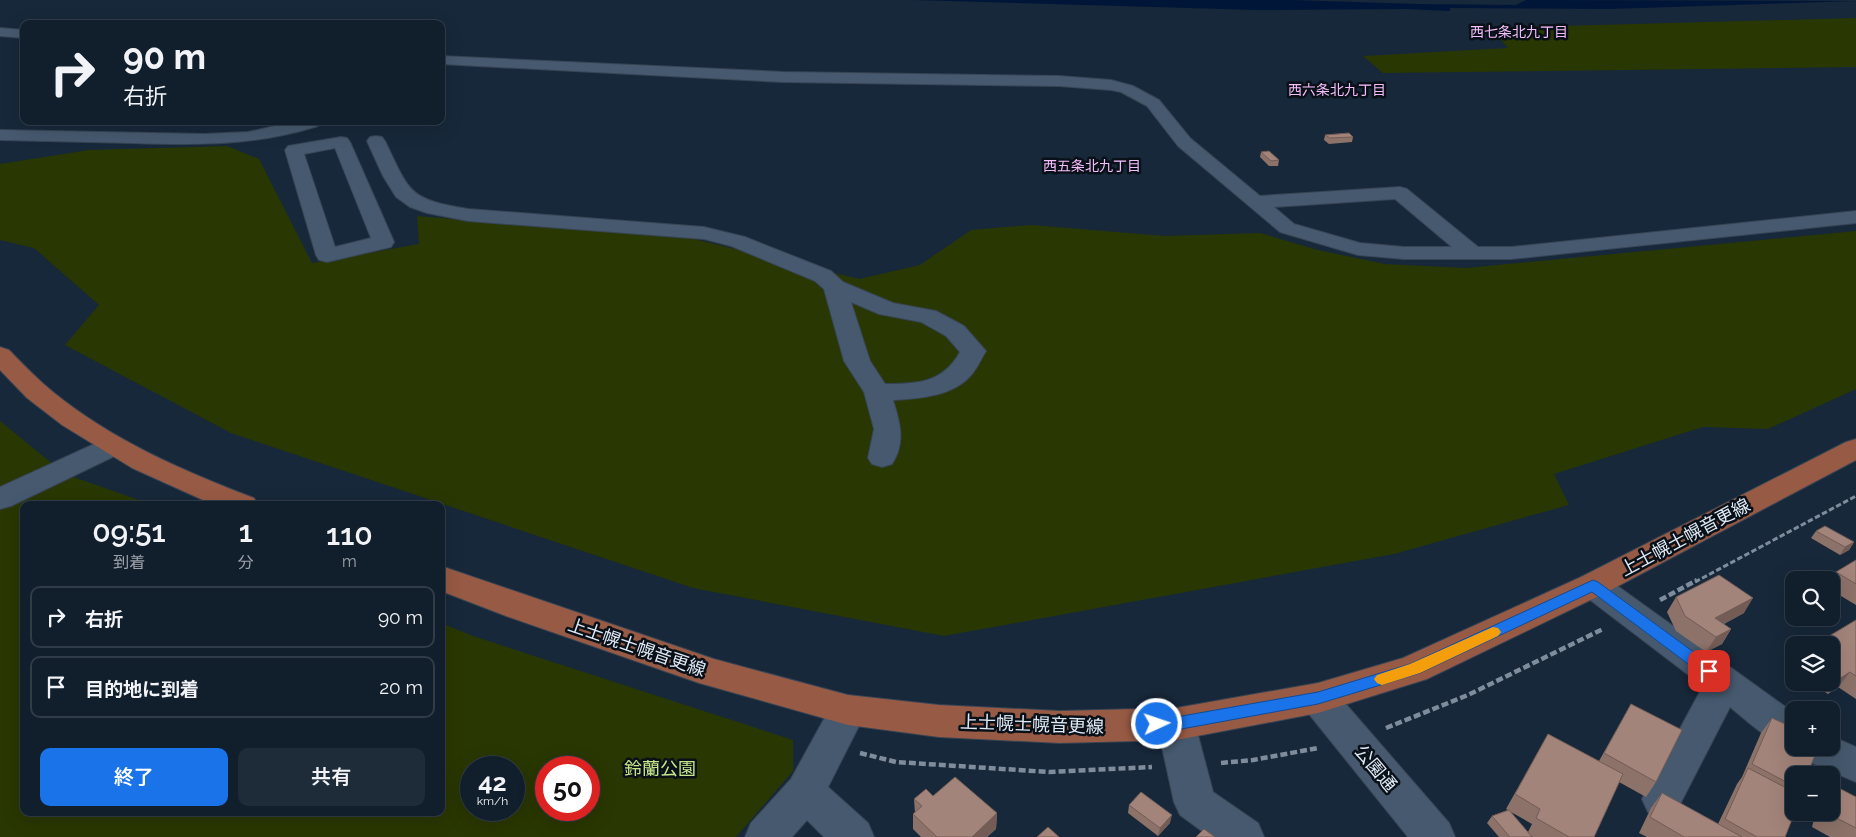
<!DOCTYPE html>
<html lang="ja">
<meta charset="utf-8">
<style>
body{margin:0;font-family:Raleway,"Noto Sans JP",sans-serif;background:#1e2b38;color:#f1f3f6;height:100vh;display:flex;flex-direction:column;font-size:19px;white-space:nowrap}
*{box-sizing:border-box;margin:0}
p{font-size:16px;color:#9ca2a9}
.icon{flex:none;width:28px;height:28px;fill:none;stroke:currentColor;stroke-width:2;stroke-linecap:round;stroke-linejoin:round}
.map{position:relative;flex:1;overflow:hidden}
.drawer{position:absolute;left:20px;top:501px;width:425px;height:315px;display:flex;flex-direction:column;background:#111e2c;border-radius:10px;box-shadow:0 5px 20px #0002,0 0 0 1px #303c48}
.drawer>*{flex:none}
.guide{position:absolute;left:20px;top:20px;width:425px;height:105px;border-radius:10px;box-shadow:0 5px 20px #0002,0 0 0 1px #303c48;background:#111e2c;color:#f1f3f6;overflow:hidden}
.fabs{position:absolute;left:1785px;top:571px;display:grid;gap:10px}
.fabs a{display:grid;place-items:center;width:55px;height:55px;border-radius:10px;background:#111e2c;box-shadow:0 5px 20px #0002,0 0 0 1px #303c48;font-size:25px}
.speed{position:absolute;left:460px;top:756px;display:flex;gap:10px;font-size:25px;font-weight:700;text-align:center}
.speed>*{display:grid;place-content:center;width:65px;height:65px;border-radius:50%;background:#111e2c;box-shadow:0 5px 20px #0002,0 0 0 1px #303c48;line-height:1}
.speed small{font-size:12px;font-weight:400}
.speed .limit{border:8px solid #d22;background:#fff;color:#111}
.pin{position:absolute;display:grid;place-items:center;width:42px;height:42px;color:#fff;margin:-21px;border-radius:10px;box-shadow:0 2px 8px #0006}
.me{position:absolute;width:55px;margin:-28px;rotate:87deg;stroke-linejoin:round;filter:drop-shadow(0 0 4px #0008)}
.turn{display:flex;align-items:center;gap:18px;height:105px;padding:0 20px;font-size:22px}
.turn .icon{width:65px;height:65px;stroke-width:2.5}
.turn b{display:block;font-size:35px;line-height:42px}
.eta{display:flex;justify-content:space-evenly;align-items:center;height:85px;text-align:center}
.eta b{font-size:30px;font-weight:600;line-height:35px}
.primary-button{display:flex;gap:10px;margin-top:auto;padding:10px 20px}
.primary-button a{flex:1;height:58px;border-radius:10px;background:#1a73e8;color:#fff;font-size:20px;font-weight:600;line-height:58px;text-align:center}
.primary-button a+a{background:#1e2b38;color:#f1f3f6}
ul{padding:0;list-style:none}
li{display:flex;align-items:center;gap:15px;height:62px;margin:0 10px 8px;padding:0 10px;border:2px solid #303c48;border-radius:10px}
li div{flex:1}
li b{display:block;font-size:19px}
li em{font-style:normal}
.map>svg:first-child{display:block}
</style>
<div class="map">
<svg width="1856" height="837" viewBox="0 0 1856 837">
<rect width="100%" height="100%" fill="#17283a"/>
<g fill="#293702" fill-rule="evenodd">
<path d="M1856,18V67L1383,73L1363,56L1508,48L1492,28Z"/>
<path d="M227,146L259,159L312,263L419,244L417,216L694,239L859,279L920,265L971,230L1031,225L1165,236L1260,233L1318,250L1385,264L1466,268L1856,231V389L1768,429L1703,427L1554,474L1569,505L1394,554L944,636L693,588L231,433L65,345L99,305L34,248L0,240V164L89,150Z"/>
<path d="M0,421L65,474L153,505H24V812H441V623L473,636L793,740V771L736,837H0ZM471,768H514V810H471ZM546,768H589V810H546Z"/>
</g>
<path fill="#001638" d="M914,0H1292L1416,4L1516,5L1526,0L1856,1L1610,9L1450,8V11L1406,9L1256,10Z"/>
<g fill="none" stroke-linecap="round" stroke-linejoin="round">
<g stroke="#374454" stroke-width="2">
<g id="minor">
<path d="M0,28L24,30V38L0,36Z"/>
<path d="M441,56L783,72L1059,76L1111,80L1133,86L1159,100L1190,138L1260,196L1400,187L1407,189L1478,247H1511L1856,211V223L1511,259H1404L1358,255L1280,232L1178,146L1147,106L1121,92L1111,90L1059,86L783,82L441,64ZM1395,199L1452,247H1404L1360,243L1294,224L1274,207Z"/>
<path d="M297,121L320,122L318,126C255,146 198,145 133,143C89,142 44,141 0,140V130L204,134L248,132Z"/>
<path d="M376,136L382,137L385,141C410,193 408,199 468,209L704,227L745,237L831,271L843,282L893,303L936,311L964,326L986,351C981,359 978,367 972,374C954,396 919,399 893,400C900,422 906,443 892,464L882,467L872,464L868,458L874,429L864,392L844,361L824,289L815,281L731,246L704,239L468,221L427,213L410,207L396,197L383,176L367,141L370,137ZM851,302L879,314L921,322L946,336L960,352C943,383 917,384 885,384L870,361Z"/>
<path d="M341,137L347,138L350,142L394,242L391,247L327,262L319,260L316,255L285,150L288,146L294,145ZM335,148L371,238L335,247L304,154Z"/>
<path d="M113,437L123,440L127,446L123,452L11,506L0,509V487L103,440Z"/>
<path d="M1593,573L1605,577L1794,713V748H1831V736L1856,747V782L1805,760L1799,748C1782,754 1744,718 1730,707L1676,812L1662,817L1648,812L1642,799L1703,686L1581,593L1576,585L1581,577Z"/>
<path d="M1318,683L1331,687L1449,823L1455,837H1408L1305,709L1299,698L1305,687Z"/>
<path d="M848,695L861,699L867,710L828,787L868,823L874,837H824L807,820L792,837H745L751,823L791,779L835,699Z"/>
<path d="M1176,708L1190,713L1195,724L1213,792L1258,823L1264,837H1210L1180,815L1174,802L1157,724L1162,713Z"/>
</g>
</g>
<g stroke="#374454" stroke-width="2">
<g id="major">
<path d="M0,347L9,350C23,364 37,379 53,392C112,440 183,471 254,498L258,505H214L132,468L62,425L27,398L0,370Z"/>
<path d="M1856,439V460L1605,593L1427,679L1318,713L1176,740L1060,743L939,737L848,725L699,683L506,616L441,591V566L714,659L848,695L939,705L1060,711L1176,708L1318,683L1403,658L1581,577L1846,442Z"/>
</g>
</g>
<path stroke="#7e8c9b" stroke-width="3" stroke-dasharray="5.5 2.5" stroke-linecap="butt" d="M1695,582L1856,496"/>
<g stroke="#7e8c9b" stroke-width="4.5" stroke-dasharray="7 3" stroke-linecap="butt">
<path d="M1660,600L1697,580"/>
<path d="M1386,728L1468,695L1603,629"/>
<path d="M860,753L896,762L1049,772L1152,767"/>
<path d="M1221,763L1253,760L1318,748"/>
</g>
<use href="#minor" fill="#46596e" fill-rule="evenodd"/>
<use href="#major" fill="#975a44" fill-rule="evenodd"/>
</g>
<g fill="#8c7269" fill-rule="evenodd">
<path d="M1325,135L1353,137L1352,142L1329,144L1324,140Z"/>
<path d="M1261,152L1279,160L1278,166H1269L1260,157Z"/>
<path d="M1816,531L1854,542L1849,550L1840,555L1811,538Z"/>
<path d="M1856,560V605L1831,590V580H1830L1836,572Z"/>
<path d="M1676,597L1744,613L1724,624L1731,629L1722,644L1706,652L1676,631L1667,612Z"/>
<path d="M1856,620V699L1838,687L1828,694L1810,682H1831V645Z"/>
<path d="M1631,704L1656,782L1646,797L1619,782L1594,837H1533L1531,836L1532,837H1499L1487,823L1492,816L1508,810L1506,809L1548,734L1599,761ZM1511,812L1532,824L1528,832Z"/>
<path d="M1772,718L1794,775V812L1785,837H1647L1639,833L1651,808L1662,793L1718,824L1737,784L1742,777L1761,733Z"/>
<path d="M1833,785L1856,797V837H1830L1812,827L1816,812H1831V787Z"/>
<path d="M933,796L997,813L996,829L987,837H921L913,829V814L915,813L914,799Z"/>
<path d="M1129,805L1170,823L1158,836L1128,813Z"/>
</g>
<g fill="#725c55">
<path d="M1854,542L1849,550L1840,555L1845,547Z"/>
<path d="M1753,598L1744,613L1708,632L1715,618Z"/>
<path d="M1731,629L1722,644L1706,652L1716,637Z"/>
<path d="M1850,672L1838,687L1828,694L1839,679Z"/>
<path d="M997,813L996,829L987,837H972Z"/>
<path d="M1172,815L1170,823L1158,836L1160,828Z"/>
</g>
<g fill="#a3847a" stroke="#725c55">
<path d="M1349,133L1353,137L1330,138L1325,135Z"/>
<path d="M1269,151L1279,160L1271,161L1261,152Z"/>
<path d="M1825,526L1854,542L1845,547L1816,531Z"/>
<path d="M1856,560V584L1836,572Z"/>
<path d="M1719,575L1753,598L1715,618L1731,629L1716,637L1685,616L1676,597Z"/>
<path d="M1856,620V676L1850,672L1839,679L1831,673V645H1814Z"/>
<path d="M1631,704L1682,730L1656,782L1604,753Z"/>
<path d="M1772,718L1794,728V748H1818L1807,775H1794V786L1752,764Z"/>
<path d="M1548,734L1623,774L1594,837H1569L1536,818L1540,809L1515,794Z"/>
<path d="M1748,768L1794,792V812H1795L1785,837H1757L1725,819Z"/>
<path d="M955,777L997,813L972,837H937L913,814L922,806L914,799L926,789L933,796Z"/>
<path d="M1833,785L1856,797V828L1825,812H1831V791Z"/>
<path d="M1141,792L1172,815L1160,828L1129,805Z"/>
<path d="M1662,793L1742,837H1684L1650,817Z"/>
<path d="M1509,810L1532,837H1510L1492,816Z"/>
<path d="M1048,827L1059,837H1037Z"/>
<path d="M1204,829L1215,837H1196Z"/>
</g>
<path fill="#1a73e8" stroke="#114b97" d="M1593,580L1598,582L1714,667L1716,671L1714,675L1709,677L1703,675L1592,592L1420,673L1318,704L1176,730L1157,731L1151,729L1149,724L1151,720L1176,717L1318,692L1410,664Z"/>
<path fill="#f59e0b" d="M1493,627L1498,628L1501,632L1498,636L1420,673L1382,685L1377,683L1374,679L1377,675L1410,664Z"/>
<g text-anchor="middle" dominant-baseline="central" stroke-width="5" stroke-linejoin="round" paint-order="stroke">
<g font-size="14" fill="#f4befa" stroke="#091018">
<text x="1519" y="32">西七条北九丁目</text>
<text x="1337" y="90">西六条北九丁目</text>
<text x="1092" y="166">西五条北九丁目</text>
</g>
<g font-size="18" fill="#dfeaf6" stroke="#091018">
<text transform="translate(1685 537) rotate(-28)">上士幌士幌音更線</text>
<text transform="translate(637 647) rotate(19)">上士幌士幌音更線</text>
<text transform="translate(1032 724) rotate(2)">上士幌士幌音更線</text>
<text transform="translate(1376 768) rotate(50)">公園通</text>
</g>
<g font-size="18" fill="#c6e689" stroke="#091018">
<text x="660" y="768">鈴蘭公園</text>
</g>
</g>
</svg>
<div class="fabs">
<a><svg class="icon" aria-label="search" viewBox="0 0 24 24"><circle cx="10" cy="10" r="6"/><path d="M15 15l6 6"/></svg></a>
<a><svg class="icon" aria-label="layers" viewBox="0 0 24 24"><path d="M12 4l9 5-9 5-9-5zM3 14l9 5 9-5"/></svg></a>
<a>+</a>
<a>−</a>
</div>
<div class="speed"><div>42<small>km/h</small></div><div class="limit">50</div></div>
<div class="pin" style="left:1709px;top:671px;background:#d93025"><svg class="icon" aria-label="arrive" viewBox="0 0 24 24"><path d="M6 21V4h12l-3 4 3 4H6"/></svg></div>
<svg class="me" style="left:1157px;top:724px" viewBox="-20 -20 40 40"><circle r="17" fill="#1a73e8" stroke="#fff" stroke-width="3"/><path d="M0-11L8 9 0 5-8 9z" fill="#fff"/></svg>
<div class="guide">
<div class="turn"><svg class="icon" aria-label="right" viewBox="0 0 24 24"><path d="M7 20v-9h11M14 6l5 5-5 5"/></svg><div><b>90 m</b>右折</div></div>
</div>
<section class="drawer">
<div class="eta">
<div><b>09:51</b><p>到着</p></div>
<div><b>1</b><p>分</p></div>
<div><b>110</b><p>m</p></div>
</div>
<ul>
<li><svg class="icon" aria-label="right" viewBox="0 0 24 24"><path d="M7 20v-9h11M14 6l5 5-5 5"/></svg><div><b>右折</b></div><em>90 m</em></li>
<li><svg class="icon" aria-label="arrive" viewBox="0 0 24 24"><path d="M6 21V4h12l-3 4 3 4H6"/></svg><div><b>目的地に到着</b></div><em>20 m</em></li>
</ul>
<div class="primary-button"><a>終了</a><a>共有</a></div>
</section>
</div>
